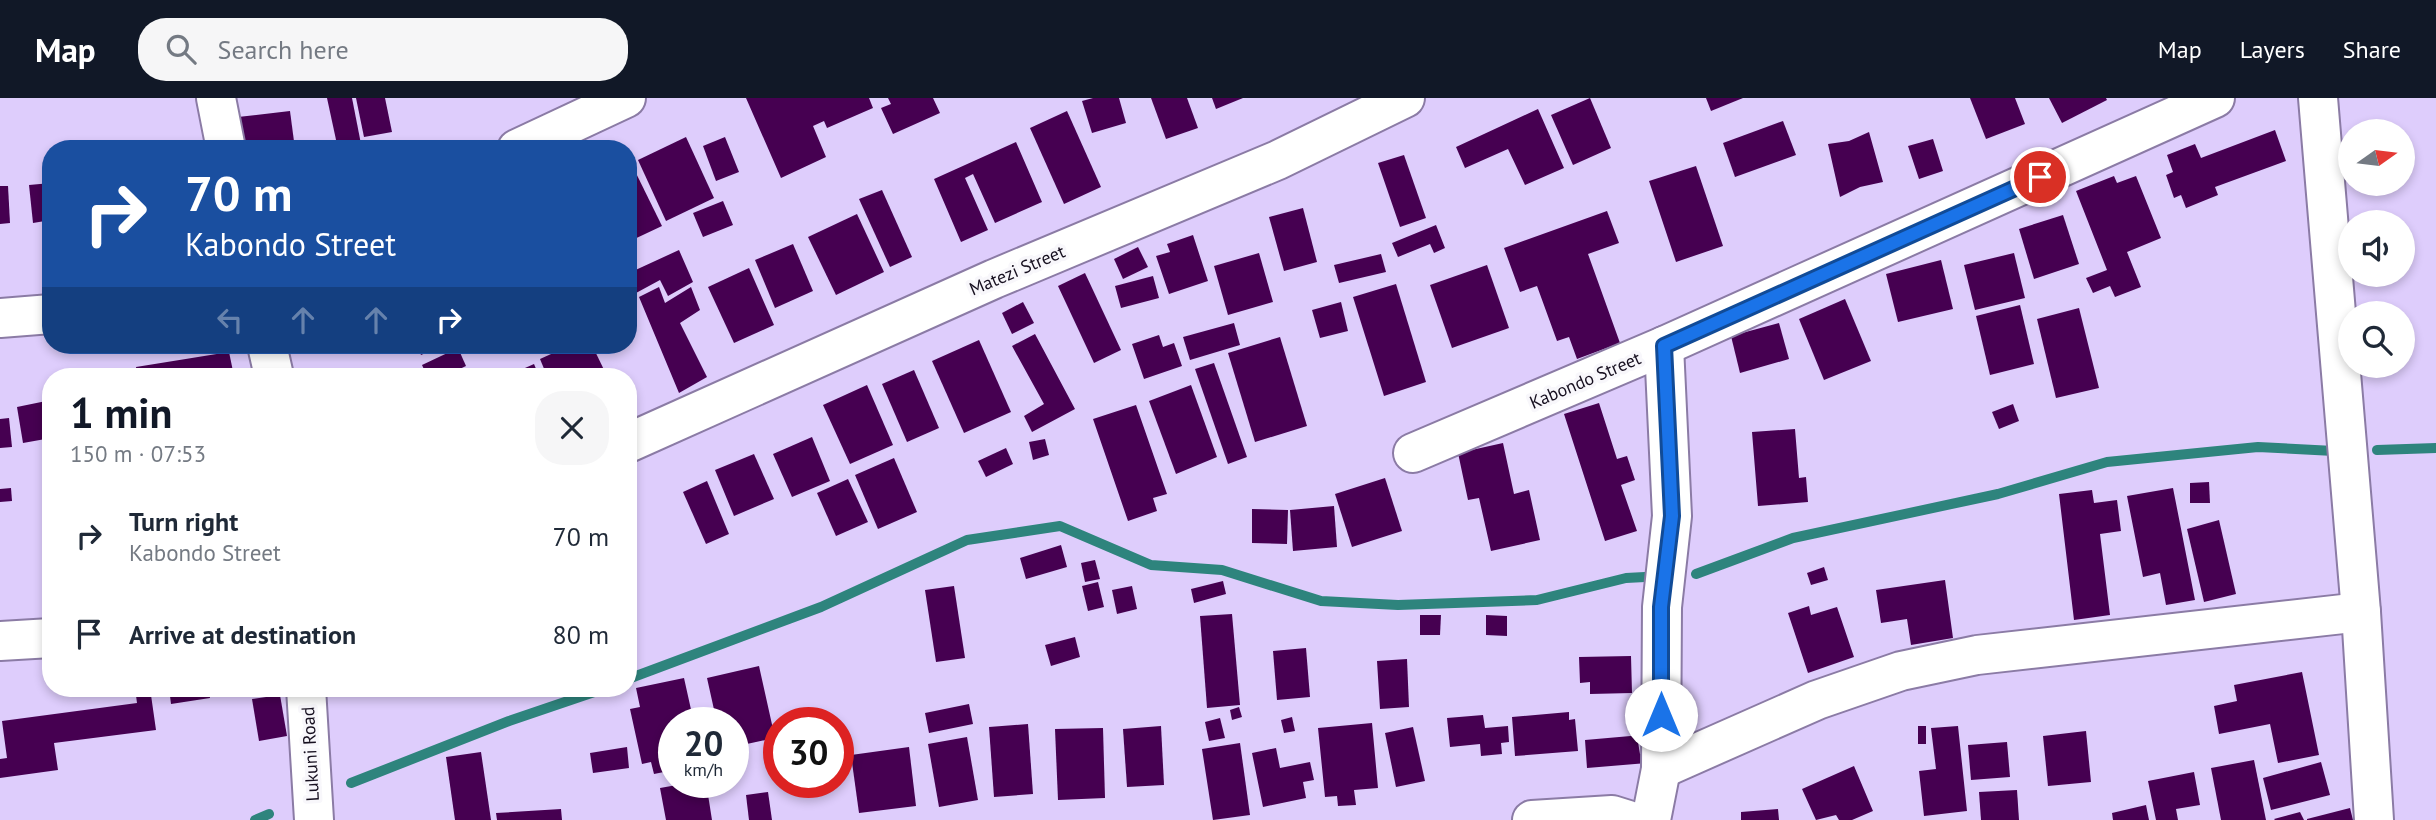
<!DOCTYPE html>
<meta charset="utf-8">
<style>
body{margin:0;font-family:"PT Sans",sans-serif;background:#f6f6f7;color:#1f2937;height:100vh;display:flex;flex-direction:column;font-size:26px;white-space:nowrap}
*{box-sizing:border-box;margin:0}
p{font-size:23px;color:#747a83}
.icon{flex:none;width:38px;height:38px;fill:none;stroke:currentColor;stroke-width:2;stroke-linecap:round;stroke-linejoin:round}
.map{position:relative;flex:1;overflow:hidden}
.side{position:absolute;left:42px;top:270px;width:595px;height:329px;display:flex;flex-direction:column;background:#fff;border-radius:28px;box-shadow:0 4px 10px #0003}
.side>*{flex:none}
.guide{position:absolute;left:42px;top:42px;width:595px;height:214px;border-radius:28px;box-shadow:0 4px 10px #0003;background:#1a4fa0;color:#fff;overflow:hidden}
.needle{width:46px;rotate:76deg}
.controls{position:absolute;left:2338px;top:21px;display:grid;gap:14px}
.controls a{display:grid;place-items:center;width:77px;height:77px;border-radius:50%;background:#fff;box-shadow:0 4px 10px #0003;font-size:35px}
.speed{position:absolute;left:658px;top:609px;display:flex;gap:14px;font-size:35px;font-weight:700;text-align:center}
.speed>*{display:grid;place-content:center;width:91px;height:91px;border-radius:50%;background:#fff;box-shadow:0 4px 10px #0003;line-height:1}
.speed small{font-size:18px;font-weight:400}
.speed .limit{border:10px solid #d22;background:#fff;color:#111}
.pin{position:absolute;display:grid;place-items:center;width:60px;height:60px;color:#fff;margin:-30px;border:4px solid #fff;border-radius:50%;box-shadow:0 2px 7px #0007}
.me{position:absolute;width:77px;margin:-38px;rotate:0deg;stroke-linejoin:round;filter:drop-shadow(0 0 5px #0008)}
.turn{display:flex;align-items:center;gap:24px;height:147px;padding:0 28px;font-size:32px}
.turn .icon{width:91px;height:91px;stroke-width:2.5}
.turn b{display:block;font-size:49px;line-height:60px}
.lanes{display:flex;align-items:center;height:66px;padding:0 28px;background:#0003;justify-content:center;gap:35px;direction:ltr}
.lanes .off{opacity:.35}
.round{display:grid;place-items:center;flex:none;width:74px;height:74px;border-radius:28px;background:#f6f6f7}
.head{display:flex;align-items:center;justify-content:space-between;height:119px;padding:0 28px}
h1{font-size:42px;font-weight:800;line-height:52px;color:#111827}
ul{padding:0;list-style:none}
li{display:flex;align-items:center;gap:21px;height:98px;padding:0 28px}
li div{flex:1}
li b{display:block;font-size:26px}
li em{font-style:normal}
header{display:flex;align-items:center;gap:42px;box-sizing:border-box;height:98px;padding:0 35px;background:#111827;color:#fff}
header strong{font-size:33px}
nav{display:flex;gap:38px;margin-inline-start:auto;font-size:24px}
.search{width:490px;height:63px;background:#f6f6f7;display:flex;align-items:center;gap:18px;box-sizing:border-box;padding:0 24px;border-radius:28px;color:#747a83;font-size:26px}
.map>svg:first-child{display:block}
</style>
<header>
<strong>Map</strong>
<div class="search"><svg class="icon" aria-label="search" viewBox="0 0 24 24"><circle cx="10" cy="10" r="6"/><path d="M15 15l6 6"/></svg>Search here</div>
<nav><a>Map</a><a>Layers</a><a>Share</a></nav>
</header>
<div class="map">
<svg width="2436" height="722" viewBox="0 0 2436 722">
<rect width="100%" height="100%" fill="#decdfc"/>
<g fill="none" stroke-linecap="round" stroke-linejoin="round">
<g stroke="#2e847d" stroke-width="10">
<path d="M2377,352L2436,350"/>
<path d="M1696,476L1793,440L1998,396L2107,364L2258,349L2334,353"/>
<path d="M628,581L821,509L967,442L1060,428L1151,467L1222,472L1321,503L1398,507L1537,502L1626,480L1645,479"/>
<path d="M351,685L509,623L606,590"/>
<path d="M255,722L269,716"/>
</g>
</g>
<g fill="#460051">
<path d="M327,0H352L361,46L338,51Z"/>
<path d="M356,0H385L392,34L364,39Z"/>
<path d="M746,0H869L873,10L827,30L824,23L813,28L826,59L781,80Z"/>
<path d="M888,0H933L940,15L893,36L881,10L891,6Z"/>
<path d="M1093,0H1119L1126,25L1092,35L1082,3Z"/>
<path d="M1151,0H1187L1198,30L1166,41Z"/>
<path d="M1212,0H1243L1216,11Z"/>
<path d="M1590,0L1611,50L1573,67L1551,17Z"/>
<path d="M1706,0H1743L1711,13Z"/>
<path d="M1970,0H2015L2025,26L1986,41Z"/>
<path d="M2049,0H2106L2107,2L2062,25Z"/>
<path d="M1538,11L1564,70L1525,87L1508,51L1465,70L1456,49Z"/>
<path d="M290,13L295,51H242L238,19Z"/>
<path d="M1067,13L1101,89L1064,106L1030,30Z"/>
<path d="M1783,23L1796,57L1735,79L1723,45Z"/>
<path d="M2275,32L2286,63L2215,89L2218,97L2186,110L2181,97L2174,100L2166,77L2173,74L2167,57L2195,46L2201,60Z"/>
<path d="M1869,34L1883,84L1860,89L1840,99L1828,46L1849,43Z"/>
<path d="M686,39L714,100L666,123L638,62Z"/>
<path d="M725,39L739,74L716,83L703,48Z"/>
<path d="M1933,41L1943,73L1919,81L1908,48Z"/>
<path d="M1016,44L1042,104L995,125L973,76L965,80L988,132L961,144L934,81Z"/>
<path d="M1404,57L1426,120L1400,129L1378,65Z"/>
<path d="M630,63L662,128L628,144V64Z"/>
<path d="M1696,68L1723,148L1676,164L1649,83Z"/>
<path d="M2114,78L2117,85L2136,78L2161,140L2127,154L2141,189L2115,199L2110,188L2093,195L2086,180L2107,172L2076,93Z"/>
<path d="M51,85V122L33,125L29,87Z"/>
<path d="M0,88H8L10,125L0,126Z"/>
<path d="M882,92L912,159L890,169L859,101Z"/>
<path d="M723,103L733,127L703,139L693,115Z"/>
<path d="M1303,110L1317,164L1284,173L1269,119Z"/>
<path d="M1607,113L1619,145L1588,156L1620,245L1577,261L1569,239L1557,243L1537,188L1520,194L1504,150Z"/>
<path d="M857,116L884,174L836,197L808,139Z"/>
<path d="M2063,117L2079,166L2034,181L2019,131Z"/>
<path d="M1436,127L1445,150L1434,155L1430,146L1398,159L1392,145Z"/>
<path d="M1193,137L1208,183L1169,196L1156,158L1170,154L1167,146Z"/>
<path d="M793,146L813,193L775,210L755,162Z"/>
<path d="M1138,149L1148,169L1123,181L1114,161Z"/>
<path d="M679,152L693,184L668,198L660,182L636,195L629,175Z"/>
<path d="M1259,155L1273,204L1228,217L1214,168Z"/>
<path d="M2014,155L2025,200L1975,212L1964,167Z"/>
<path d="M1381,156L1386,174L1339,185L1334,167Z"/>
<path d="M1941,162L1953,211L1898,224L1886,176Z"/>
<path d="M1487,167L1509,230L1452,250L1430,187Z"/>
<path d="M749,170L774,227L734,245L708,189Z"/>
<path d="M1085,175L1121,252L1094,265L1058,188Z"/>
<path d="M1153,178L1159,200L1121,210L1115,188Z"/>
<path d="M1396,186L1426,284L1384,298L1353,199Z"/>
<path d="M659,189L665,205L691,189L700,212L680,225L707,279L679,295L639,199Z"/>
<path d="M1845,201L1871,263L1824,282L1799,221Z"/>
<path d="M1023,204L1034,225L1012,236L1002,215Z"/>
<path d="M1341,204L1348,233L1320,240L1312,212Z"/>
<path d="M2020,207L2034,266L1990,277L1976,218Z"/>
<path d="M2079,210L2099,290L2056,300L2037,221Z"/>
<path d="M1234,225L1240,247L1190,262L1183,239Z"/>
<path d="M1779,225L1789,261L1740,275L1731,238Z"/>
<path d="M1035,236L1075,311L1032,334L1024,318L1044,306L1012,248Z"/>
<path d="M1159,237L1163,249L1174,245L1182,268L1144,281L1132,246Z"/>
<path d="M1280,239L1307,328L1255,344L1228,255Z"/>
<path d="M979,242L1011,314L964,335L932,263Z"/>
<path d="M417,247H444L421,257Z"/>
<path d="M571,247H592L607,278H547L540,261Z"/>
<path d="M458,250L466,268L445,278H427L422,267Z"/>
<path d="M229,254L234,278H137L136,269Z"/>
<path d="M1214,265L1247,359L1228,366L1195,271Z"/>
<path d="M534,266L539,278H507Z"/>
<path d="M128,272V278H90V274Z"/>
<path d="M914,272L939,330L907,344L882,286Z"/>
<path d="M867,287L893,347L850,366L823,307Z"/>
<path d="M1191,287L1217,359L1176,376L1149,303Z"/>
<path d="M51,302V340L23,345L17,309Z"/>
<path d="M1599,305L1617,361L1627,358L1635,382L1621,387L1637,433L1605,443L1564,316Z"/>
<path d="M2013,306L2019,323L1999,331L1992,314Z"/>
<path d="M1136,307L1167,396L1153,400L1157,413L1128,423L1093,321Z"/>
<path d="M9,320L12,349L0,350V321Z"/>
<path d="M1795,331L1799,380L1806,379L1808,404L1758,408L1752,334Z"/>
<path d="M812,339L830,383L792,399L773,356Z"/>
<path d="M1045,341L1049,357L1033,362L1029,344Z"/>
<path d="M1503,345L1514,396L1529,392L1540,442L1491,453L1479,400L1468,402L1458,355Z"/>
<path d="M1006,350L1013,366L986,379L978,363Z"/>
<path d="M754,356L774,401L734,418L715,372Z"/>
<path d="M894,360L917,414L878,431L855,377Z"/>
<path d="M1385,380L1402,433L1352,449L1335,396Z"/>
<path d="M848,381L868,424L836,438L817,395Z"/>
<path d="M707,383L729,436L706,446L683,394Z"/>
<path d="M2209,384L2210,405H2190V385Z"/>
<path d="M11,390L12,403L0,404V391Z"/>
<path d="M2173,390L2195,502L2166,507L2160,475L2143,479L2127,398Z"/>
<path d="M2092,392L2094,405L2117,402L2121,433L2100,436L2110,517L2074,522L2059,396Z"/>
<path d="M1334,408L1337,449L1293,453L1290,412Z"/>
<path d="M1252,411L1288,412L1287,446L1252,445Z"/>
<path d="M2219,422L2236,496L2204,504L2187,431Z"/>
<path d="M1061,447L1067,469L1026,481L1020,460Z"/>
<path d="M1095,462L1100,481L1085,484L1081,465Z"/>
<path d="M1824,469L1828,482L1811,487L1807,475Z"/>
<path d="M1945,482L1953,540L1911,547L1907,521L1881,525L1876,492Z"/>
<path d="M1223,483L1226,496L1194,505L1191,491Z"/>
<path d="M1098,484L1104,509L1088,513L1082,488Z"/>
<path d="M954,488L965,560L936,564L925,492Z"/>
<path d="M1132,488L1137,511L1117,516L1112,492Z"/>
<path d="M1809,508L1811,517L1837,509L1854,559L1808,575L1788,515Z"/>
<path d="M1232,516L1240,607L1207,610L1200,518Z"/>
<path d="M1420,517H1441L1440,537H1420Z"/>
<path d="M1486,517L1507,518V538L1486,537Z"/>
<path d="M1075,539L1080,559L1051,568L1045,547Z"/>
<path d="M1306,550L1310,599L1277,602L1273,553Z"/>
<path d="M1631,558L1632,595L1590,596V584L1580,585L1579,559Z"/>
<path d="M1407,561L1409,609L1380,611L1377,563Z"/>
<path d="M759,568L775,640L733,649V625H717L707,580Z"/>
<path d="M2302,574L2319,657L2278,665L2270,626L2219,636L2214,608L2237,603L2234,587Z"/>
<path d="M684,580L694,625H674V672L654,676L651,664L642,666L630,611L640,609L636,590Z"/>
<path d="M135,590H150L156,632L54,645L58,672L0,680V661L7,660L2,623L137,605Z"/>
<path d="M169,590H209L210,600L171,606Z"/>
<path d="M280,597L287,638L259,643L252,601Z"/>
<path d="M969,606L973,626L929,635L925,615Z"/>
<path d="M1239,609L1242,619L1232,622L1230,612Z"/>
<path d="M1569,614V622L1575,621L1578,653L1515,658L1512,619Z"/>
<path d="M1483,617L1485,630L1508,628L1509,644L1501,645L1502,656L1481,658L1480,646L1450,649L1447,620Z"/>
<path d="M1292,619L1295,633L1284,635L1281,622Z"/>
<path d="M1220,620L1225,640L1209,643L1205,624Z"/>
<path d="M1372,625L1378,690L1354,692L1356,707L1338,708L1337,698L1325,699L1318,630Z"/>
<path d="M1028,626L1033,696L994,699L989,629Z"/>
<path d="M1161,628L1164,687L1127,689L1123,631Z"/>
<rect x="1918" y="628" width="8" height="18"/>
<path d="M1958,628L1967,713L1924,718L1919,673L1936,671L1931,630Z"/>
<path d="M1413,629L1425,683L1396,689L1385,635Z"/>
<path d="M1103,630L1105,700L1058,702L1055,631Z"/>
<path d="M1649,630L1650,643L1638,644L1640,656L1647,655V665L1587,670L1585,642L1642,637V631Z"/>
<path d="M2086,633L2091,684L2048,688L2043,638Z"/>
<path d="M967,639L978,702L939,709L928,646Z"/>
<path d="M2007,644L2010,679L1971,682L1968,647Z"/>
<path d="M1240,645L1250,717L1213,722L1202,651Z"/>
<path d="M627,649L629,670L593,675L590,655Z"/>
<path d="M909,649L916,708L859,715L851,657Z"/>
<path d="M1276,650L1280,670L1310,664L1314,682L1303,684L1306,700L1263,709L1252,655Z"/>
<path d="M481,654L491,722H455L446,659Z"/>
<path d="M2254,662L2266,722H2221L2211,670Z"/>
<path d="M2321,664L2330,697L2271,712L2263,680Z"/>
<path d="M1854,668L1873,713L1852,722H1839L1836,717L1816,722L1802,691Z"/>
<path d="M2194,674L2200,707L2176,711L2178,722H2156L2148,683Z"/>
<path d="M694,684H706L712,722H666L660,690Z"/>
<path d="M2017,692L2019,722H1981L1979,694Z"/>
<path d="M768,694L772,722H749L746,697Z"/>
<path d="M2146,707L2149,722H2113L2112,715Z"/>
<path d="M2350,710L2353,722H2307V721Z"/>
<path d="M561,711L562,722H497L496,715Z"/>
<path d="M1778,711L1779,722H1741V714Z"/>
<path d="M2300,714L2304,722H2275L2274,721Z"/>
</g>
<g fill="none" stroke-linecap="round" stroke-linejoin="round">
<g stroke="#8b7ba5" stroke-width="42">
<g id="minor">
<path d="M216,0L226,51"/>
<path d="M2318,0L2361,514L2374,722"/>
<path d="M517,51L626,0"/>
<path d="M0,220L51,216"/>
<path d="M267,247L274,278"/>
<path d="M628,345L994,181L1278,62L1405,0"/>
<path d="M1413,355L1664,248L2215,0"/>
<path d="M0,543L51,540"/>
<path d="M306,590L314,722"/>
<path d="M1661,671L1817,602L1901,573L1977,557L2361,514"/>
<path d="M1532,722L1612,717L1628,722"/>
<path d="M1651,722L1661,671L1662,509L1672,418L1664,248"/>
</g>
</g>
<use href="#minor" stroke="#fff" stroke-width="38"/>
</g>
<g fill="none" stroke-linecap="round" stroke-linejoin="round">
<g stroke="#114b97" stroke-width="18">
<path id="route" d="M1661,617V509L1672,418L1664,248L2040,79"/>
</g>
<use href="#route" stroke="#1a73e8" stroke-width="12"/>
</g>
<g text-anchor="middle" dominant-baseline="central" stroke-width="7" stroke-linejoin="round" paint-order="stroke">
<g font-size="18" fill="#160f1f" stroke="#f8f7fb">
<text transform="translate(1017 172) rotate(-23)">Matezi Street</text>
<text transform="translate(1585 282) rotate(-23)">Kabondo Street</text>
<text transform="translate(310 656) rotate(-93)">Lukuni Road</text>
</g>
</g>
</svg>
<div class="controls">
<a><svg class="needle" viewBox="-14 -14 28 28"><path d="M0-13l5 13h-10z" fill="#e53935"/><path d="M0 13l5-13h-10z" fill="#747a83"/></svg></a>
<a><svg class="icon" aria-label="sound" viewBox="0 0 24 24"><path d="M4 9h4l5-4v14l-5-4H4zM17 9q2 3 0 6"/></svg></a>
<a><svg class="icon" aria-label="search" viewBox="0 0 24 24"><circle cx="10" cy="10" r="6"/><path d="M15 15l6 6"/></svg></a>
</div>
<div class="speed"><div>20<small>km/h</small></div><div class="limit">30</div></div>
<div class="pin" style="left:2040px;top:79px;background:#d93025"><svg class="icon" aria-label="arrive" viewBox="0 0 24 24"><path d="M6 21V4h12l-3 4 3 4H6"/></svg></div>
<svg class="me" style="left:1661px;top:617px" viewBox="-20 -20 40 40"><circle r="19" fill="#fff"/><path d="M0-13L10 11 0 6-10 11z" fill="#1a73e8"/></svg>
<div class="guide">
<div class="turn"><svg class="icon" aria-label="right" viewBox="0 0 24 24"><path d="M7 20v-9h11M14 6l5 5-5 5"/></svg><div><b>70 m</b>Kabondo Street</div></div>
<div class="lanes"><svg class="icon off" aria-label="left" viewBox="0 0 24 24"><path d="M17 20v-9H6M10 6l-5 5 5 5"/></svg><svg class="icon off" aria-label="ahead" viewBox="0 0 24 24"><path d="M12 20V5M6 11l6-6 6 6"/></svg><svg class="icon off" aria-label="ahead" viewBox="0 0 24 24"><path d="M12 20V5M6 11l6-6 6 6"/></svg><svg class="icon" aria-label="right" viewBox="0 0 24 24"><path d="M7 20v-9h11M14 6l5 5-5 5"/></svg></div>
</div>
<section class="side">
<div class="head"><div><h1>1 min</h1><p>150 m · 07:53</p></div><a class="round"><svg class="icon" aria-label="close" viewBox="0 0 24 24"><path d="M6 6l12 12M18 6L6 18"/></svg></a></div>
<ul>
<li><svg class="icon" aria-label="right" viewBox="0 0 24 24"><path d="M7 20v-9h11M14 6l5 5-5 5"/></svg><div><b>Turn right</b><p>Kabondo Street</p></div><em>70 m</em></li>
<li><svg class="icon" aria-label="arrive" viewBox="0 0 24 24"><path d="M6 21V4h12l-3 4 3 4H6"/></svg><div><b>Arrive at destination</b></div><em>80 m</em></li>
</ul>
</section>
</div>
